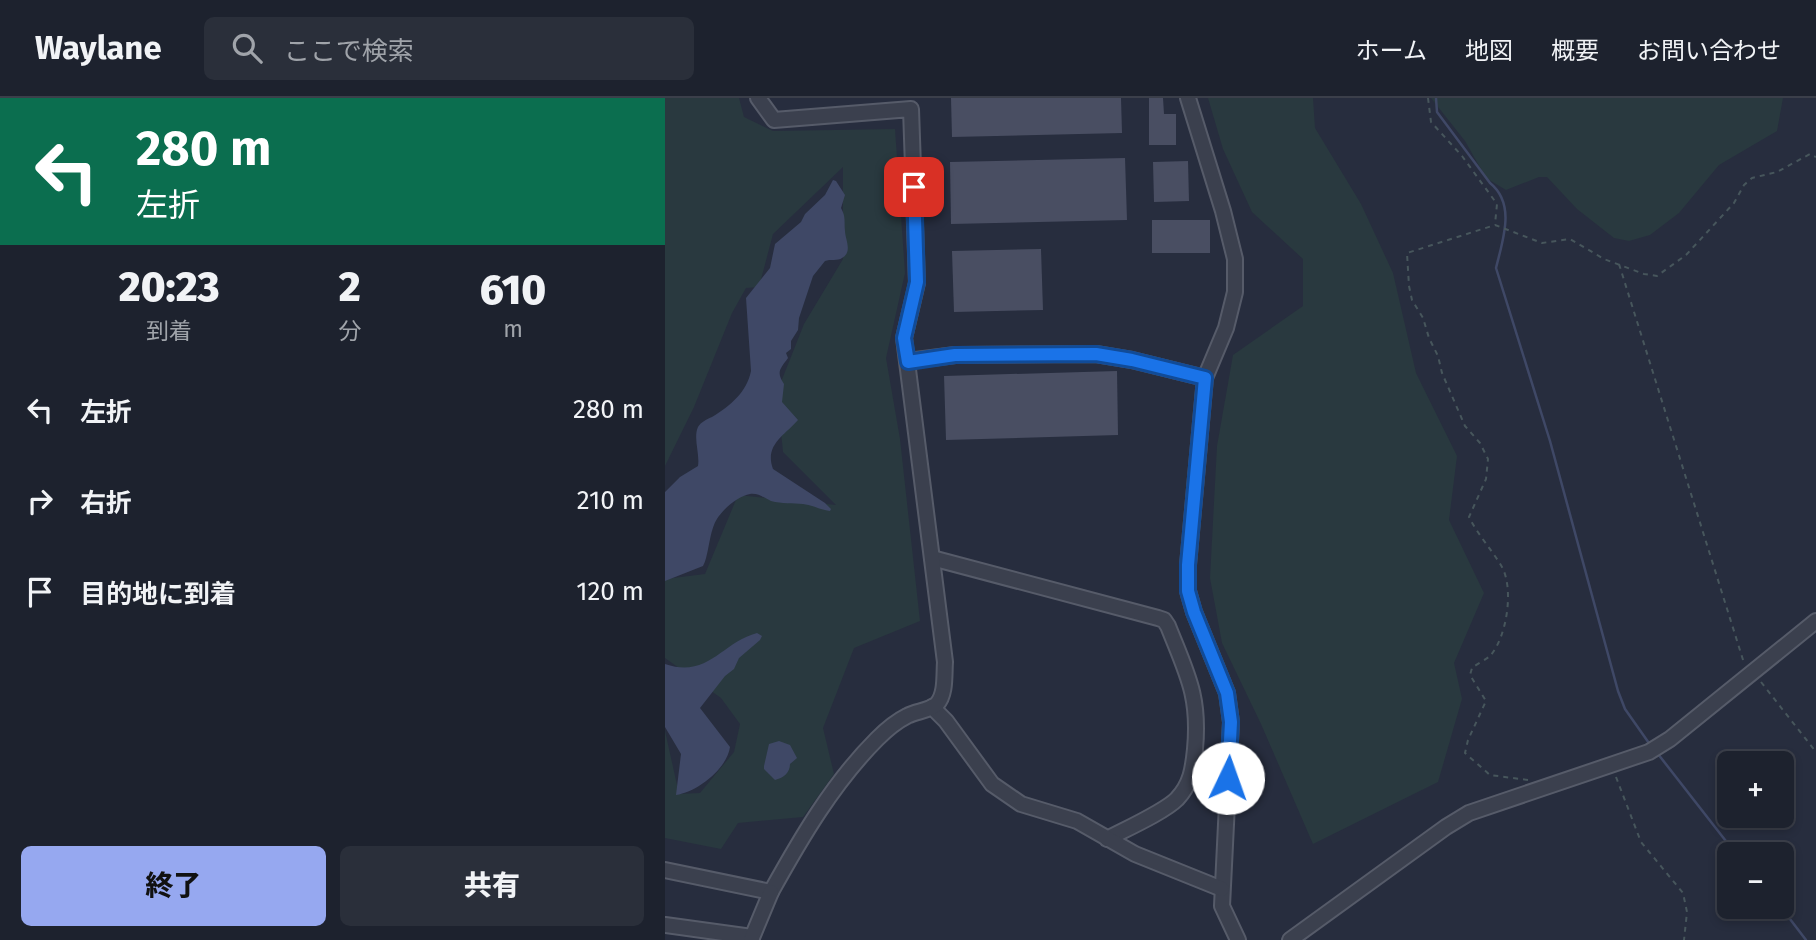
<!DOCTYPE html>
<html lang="ja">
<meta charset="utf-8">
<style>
body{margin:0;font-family:"Fira Sans","Noto Sans JP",sans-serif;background:#2a2f3a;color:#f1f3f6;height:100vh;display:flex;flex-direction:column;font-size:26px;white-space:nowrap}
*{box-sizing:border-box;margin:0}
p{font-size:23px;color:#a0a4aa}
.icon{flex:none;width:38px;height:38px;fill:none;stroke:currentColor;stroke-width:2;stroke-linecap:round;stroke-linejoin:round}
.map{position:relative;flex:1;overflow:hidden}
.sheet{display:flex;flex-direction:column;background:#1d222e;width:665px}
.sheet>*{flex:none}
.guide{background:#0b6e4f;color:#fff;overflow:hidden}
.buttons{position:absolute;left:1052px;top:653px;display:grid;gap:14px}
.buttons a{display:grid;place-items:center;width:77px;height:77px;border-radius:10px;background:#1d222e;box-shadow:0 4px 10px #0003,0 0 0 2px #3b3f4a;font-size:35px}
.pin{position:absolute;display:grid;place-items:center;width:60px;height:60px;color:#fff;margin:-30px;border-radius:14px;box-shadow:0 4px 10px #0006}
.me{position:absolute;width:77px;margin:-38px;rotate:3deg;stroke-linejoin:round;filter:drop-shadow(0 0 5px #0008)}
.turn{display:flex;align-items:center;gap:24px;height:147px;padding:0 21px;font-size:32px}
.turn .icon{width:91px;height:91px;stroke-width:2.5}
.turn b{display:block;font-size:49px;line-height:60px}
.eta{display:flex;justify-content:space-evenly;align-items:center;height:119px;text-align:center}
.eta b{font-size:42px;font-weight:800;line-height:49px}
.cta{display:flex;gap:14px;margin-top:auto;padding:14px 21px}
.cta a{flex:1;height:80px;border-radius:10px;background:#96a8f0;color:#111;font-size:28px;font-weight:800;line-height:80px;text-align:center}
.cta a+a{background:#2a2f3a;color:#f1f3f6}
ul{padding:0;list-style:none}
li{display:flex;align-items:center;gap:21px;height:91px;padding:0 21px}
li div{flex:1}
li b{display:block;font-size:26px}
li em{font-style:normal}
header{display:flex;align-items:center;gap:42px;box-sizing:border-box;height:98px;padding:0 35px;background:#1d222e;border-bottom:2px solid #3b3f4a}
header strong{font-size:33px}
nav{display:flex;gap:38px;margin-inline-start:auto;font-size:24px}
.search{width:490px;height:63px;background:#2a2f3a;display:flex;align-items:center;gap:18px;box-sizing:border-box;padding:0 24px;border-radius:10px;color:#a0a4aa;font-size:26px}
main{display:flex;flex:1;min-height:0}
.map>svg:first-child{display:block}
</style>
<header>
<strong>Waylane</strong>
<div class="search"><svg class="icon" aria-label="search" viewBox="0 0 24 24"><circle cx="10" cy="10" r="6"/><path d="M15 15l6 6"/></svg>ここで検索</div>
<nav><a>ホーム</a><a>地図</a><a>概要</a><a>お問い合わせ</a></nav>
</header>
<main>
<section class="sheet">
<div class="guide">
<div class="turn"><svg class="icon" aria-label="left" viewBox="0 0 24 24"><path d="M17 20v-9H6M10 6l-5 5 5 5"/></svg><div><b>280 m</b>左折</div></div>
</div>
<div class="eta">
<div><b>20:23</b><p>到着</p></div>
<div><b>2</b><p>分</p></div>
<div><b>610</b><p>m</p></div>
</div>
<ul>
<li><svg class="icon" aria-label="left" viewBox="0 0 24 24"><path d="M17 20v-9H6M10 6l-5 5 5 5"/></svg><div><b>左折</b></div><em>280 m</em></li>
<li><svg class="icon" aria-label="right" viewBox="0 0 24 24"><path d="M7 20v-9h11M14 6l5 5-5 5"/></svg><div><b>右折</b></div><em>210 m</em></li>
<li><svg class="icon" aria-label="arrive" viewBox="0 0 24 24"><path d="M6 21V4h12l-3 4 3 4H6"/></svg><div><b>目的地に到着</b></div><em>120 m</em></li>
</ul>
<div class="cta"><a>終了</a><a>共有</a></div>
</section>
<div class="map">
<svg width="1151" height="842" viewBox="0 0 1151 842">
<rect width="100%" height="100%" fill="#272d3e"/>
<g fill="#29393f">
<path d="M0,0H74L79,19L108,33L230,31L240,175L221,260L235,341L255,523L189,550L158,630L169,676L138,719L73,725L56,751L0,740V633L14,696L35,695L69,654L75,626L56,600L0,560V481L40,476L73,397L171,407L118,354L112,294L139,226L178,161V69L108,136L94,189L81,190L67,215L29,309L0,368Z"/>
<path d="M543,0H648L650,30L696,106L728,175L751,275L792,358L784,422L819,495L789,565L797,601L773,684L648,746L596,626L557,545L545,480L552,348L568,257L638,208V161L587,114L558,51Z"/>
<path d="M766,0H1118L1112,33L1054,67L1014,115L985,137L964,143L949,140L912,111L882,79H874L841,92L821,80L800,43Z"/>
</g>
<g fill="#3f4866">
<path d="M168,82L171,83L180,97L176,110C181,119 179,123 180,133C180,141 188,154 177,160C173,163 165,161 160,163L148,178L134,220L133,232L126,243V251L121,255L123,260C115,271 111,274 119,286L117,304L133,322C120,337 99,347 108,371L160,405L166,411L165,413C156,412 147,407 138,406C128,405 117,406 106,403C99,400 94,395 85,396C72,398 53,415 49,427C44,439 43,460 38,468L0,483V394L15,379L33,368C35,356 28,340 33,329C36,324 42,321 47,319C65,308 82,294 86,273L81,200L105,170L110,146L136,124L140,116L160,97Z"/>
<path d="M92,535L97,538L95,542L74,560L69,571L60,578L35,610L65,649C62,671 32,694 11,697L16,656L0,629V566C43,581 57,544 92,535Z"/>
<path d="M114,643L125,647L132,660L125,666C125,675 118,680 110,682L99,671V668L104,646Z"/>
</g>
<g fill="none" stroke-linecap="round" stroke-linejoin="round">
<g stroke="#3f4866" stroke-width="2.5">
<path d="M771,0L772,14L825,85C851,106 838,141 831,170L885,343L953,593L960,611L986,648"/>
<path d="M993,656L1071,756"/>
<path d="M1115,808L1141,842"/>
</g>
</g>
<g fill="#494e62">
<path d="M286,0H456L457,35L287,39Z"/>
<path d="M484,0H498L499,16H511V47H484Z"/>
<path d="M460,60L462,122L286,126L285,64Z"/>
<path d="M523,63L524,103L489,104L488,64Z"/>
<rect x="487" y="122" width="58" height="33"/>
<path d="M376,151L378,212L289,214L287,153Z"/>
<path d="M452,273L453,337L281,342L279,278Z"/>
</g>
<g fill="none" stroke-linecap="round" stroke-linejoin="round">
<g stroke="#565b69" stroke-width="18">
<g id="minor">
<path d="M523,0L558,113L570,161V194L561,230L540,280L523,467V493L529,514L562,595L566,624L557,808L573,842"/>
<path d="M243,263L290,257L431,256L467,262L540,280"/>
<path d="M267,460L493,520L499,522L503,528C522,576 535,598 530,651C528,671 526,686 512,701C499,714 461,731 442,741"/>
<path d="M267,609L281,623L327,686L356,706L412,723L470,756L557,791"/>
<path d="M0,772L106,794C136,740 168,685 212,641C220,633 232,623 242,618C251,613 264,613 272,606C281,596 279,577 280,564L239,240L252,185L246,11L109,22L93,0"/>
<path d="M0,827L87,839"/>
<path d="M86,842L106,794"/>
<path d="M625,842L781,729L804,715L984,654L1005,641L1151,523"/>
</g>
</g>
<g stroke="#47565c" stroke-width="2" stroke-dasharray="5 5" stroke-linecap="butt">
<path d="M763,0L766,24L797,58L832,106L830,126"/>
<path d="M954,166L1079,565"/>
<path d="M1096,584L1151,654"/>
<path d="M951,679L976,744L1018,795L1022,814L1019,842"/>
<path d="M863,682L825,677L800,655L803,642L821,603L805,577L807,570C812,566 820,562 825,558C842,539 849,491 837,469C827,452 813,437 804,419L821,381L823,361L815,345L800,328L777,275L773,258L764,240L758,220L747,202L744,188L742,155L830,127L877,145L905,141L939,161L979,176L992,178L1021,157L1069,105L1079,87L1087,80L1112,74L1145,56L1151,59"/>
</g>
<use href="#minor" stroke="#3b404e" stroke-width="14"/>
</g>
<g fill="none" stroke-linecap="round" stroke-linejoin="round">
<g stroke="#114b97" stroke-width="18">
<path id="route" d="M249,89L252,184L239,240L243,264L290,257L431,256L467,262L540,280L523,467V493L529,514L562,595L566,624L563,680"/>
</g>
<use href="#route" stroke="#1a73e8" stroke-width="12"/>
</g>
</svg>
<div class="buttons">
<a>+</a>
<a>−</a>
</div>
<div class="pin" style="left:249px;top:89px;background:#d93025"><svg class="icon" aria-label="arrive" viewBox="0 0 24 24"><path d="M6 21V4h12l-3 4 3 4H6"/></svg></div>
<svg class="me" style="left:563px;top:680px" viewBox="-20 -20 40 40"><circle r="19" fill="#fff"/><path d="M0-13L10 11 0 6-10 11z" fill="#1a73e8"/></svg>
</div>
</main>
